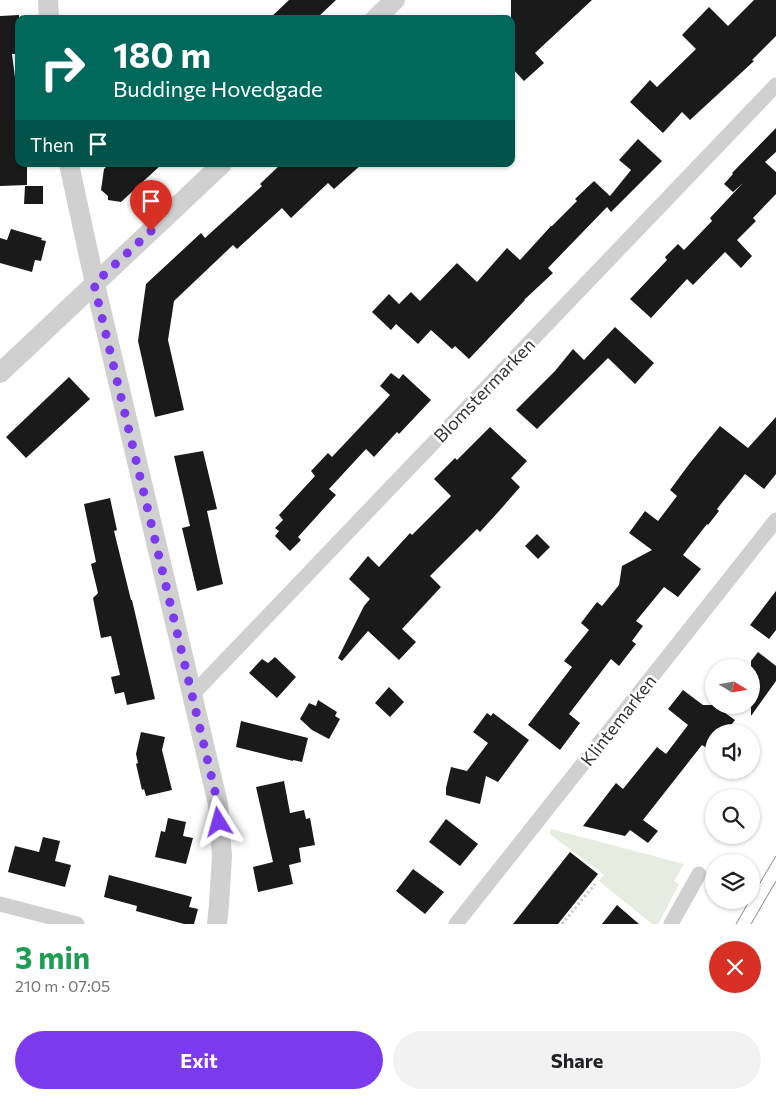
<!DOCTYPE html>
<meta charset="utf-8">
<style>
body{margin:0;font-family:Commissioner,sans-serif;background:#f2f2f2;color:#202124;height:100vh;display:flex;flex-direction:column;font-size:19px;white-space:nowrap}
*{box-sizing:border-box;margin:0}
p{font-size:16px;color:#757577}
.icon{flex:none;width:28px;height:28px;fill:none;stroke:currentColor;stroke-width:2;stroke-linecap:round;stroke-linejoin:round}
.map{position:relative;height:924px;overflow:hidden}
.details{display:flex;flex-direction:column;background:#fff;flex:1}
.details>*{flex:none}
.guide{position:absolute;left:15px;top:15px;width:500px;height:152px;border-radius:10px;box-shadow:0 1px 4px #0004;background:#00695c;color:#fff;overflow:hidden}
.needle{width:32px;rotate:101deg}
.controls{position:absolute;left:705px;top:659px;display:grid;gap:10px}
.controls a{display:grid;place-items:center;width:55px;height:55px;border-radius:50%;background:#fff;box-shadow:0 1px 4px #0004;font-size:25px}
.pin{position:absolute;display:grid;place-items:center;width:42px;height:42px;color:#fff;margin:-51px -21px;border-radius:50% 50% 50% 0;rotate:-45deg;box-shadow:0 0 5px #0007}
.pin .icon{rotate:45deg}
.me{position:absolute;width:55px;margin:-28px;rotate:352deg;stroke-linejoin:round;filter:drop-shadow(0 0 4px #0008)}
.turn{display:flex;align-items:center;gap:18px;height:105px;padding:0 15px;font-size:22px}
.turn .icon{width:65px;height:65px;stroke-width:2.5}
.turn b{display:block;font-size:35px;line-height:42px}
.then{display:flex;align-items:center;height:48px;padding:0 15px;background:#0003;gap:10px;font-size:19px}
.round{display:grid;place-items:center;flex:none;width:52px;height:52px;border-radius:26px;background:#f2f2f2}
.overview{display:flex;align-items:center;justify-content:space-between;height:85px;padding:0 15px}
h1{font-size:30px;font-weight:700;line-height:38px;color:#1e9e55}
.cta{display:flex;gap:10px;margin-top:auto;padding:10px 15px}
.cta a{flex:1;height:58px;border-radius:30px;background:#7c3aed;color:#fff;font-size:20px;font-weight:700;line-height:58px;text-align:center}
.cta a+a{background:#f2f2f2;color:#202124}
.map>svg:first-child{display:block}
</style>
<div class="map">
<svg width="776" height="924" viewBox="0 0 776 924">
<rect width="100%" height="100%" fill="#fff"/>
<path fill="#e6ecdf" d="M551,829L684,864L674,881L679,884L658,924H652L599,881L604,875L550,834Z"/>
<g fill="#1a1a1a">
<path d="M289,0H336L316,19H269Z"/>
<path d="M511,0H592L535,53L544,63L524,81L511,67Z"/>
<path d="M754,0H776V36L752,60L754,61L690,120L682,112L663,133L630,102L650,80L657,87L696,49L682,35L709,7L728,26Z"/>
<path d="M19,15V54H12L19,109V164H27V185L0,186V16Z"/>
<path d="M776,128V152L765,162L776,172V194L753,218L756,221L737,240L752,256L741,268L725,252L693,285L687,279L651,318L630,299L667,260L665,257L678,244L684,250L712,221L710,218L743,183L733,192L724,184L733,174L732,173Z"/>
<path d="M638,139L662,161L611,212L607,207L548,268L553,273L524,300H525L469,359L455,346L452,349L431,330L418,344L396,324L391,330L372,312L389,294L399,304L411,292L420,301L457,263L477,282L507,248L520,260L551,226H552L577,201L575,199L594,181L610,196L631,170L619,160Z"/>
<path d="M109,164H162L121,202L108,200V196L101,190L104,169Z"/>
<path d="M281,164H362L334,189L328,183L291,218L282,208L237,249L233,245L174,301L168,340L184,410L155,417L138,341L146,284L201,233L205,238L262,186L260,184Z"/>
<path d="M25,186H43V204H24Z"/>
<path d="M11,229L42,238L41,240L46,241L41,261L35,260L32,272L0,263V238L7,240Z"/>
<path d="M615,327L654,363L635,384L608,358L537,429L516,410L555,371L573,349L584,360Z"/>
<path d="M391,373L399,379L403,374L431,400L399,434L397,432L374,457L366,449L329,489L336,495L298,537L301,540L290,551L275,536L279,531L275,528L283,520L279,515L315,476L311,471L328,453L332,457L380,406L390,395L380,386Z"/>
<path d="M69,377L90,399L26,458L6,437Z"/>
<path d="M776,417V474L764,489L745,474L717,509L719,511L708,525L707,524L683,555L701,569L678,597L664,587L636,621L643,626L632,641L636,644L619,666L611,659L569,714L580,723L560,750L528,725L572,667L564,661L589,630L581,623L597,602L602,606L619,585L622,566L652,550L629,533L645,511L658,521L677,496L670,490L690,463L720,426L748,448Z"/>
<path d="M490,427L527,461L511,478L520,487L500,510L480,532L477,529L430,576L441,587L402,629L416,642L399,660L368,631L342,661L338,658L364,606L370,599L349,579L368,556L379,567L410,533L412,535L451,496L434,479L455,458L457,460Z"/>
<path d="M203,451L217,509L207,511L223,584L197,591L182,528L190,526L174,456Z"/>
<path d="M110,498L117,530L114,531L131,600H132L155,699L127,705L124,692L115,694L111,677L120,675L111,636L101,638L93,598L98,593L91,564L96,562L84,504Z"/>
<path d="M537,534L550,547L538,559L525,546Z"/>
<path d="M776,591V630L769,639L750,625Z"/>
<path d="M758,652L776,666V681L751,716V661Z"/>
<path d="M275,657L296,677L277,698L249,673L262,659L268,663Z"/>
<path d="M389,687L404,702L390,717L375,703Z"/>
<path d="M683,690L703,705H714L735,720L726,732H714V753L702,745L643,820L658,831L648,843L630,830L625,836L583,826L616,783L623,789L657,747L666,754L688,725L668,709Z"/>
<path d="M318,700L337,712L335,716L340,719L329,739L312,730L300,719L309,703L316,706Z"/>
<path d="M487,713L491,716L493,713L529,740L498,782L486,776L480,804L446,795V788L451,767L467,771L488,743L473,732Z"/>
<path d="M241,721L308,738L302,762L293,760V761L236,747Z"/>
<path d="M141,732L165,737L162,750L172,790L146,796L144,789L142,790L136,764L138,763L136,754Z"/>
<path d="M284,781L290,813L304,810L306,819L310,818L315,845L299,848L301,862L289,865L293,884L258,892L253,867L273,862L256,787Z"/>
<path d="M168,818L186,822L183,836L193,838L186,864L155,857L161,831L165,832Z"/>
<path d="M446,819L478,844L460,866L429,842Z"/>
<path d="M43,837L60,841L55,861L71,865L65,887L8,872L15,846L39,852Z"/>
<path d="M570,852L598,874L558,924H513Z"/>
<path d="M413,869L444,892L425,914L396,891Z"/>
<path d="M109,875L192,897L189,907L198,909L194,924H184L136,911L137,906L104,897Z"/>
<path d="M617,905L639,924H602Z"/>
</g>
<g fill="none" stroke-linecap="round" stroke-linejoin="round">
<path stroke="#cdcdcd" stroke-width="3" stroke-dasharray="2.5 2.5" stroke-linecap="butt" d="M562,924L595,884"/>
<g stroke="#d0d0d0" stroke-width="15">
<path d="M192,695L776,85"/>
<path d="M0,904L77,924"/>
<path d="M456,924L776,520"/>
<path d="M671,924L699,874"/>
</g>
<g stroke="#d0d0d0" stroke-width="20">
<path d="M48,0L49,19"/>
<path d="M375,19L395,0"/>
<path d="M69,164L95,284L218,804L222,856L219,904L217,924"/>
<path d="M0,373L222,164"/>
</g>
<g stroke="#888" stroke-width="1">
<path d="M751,898L776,856"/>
<path d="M736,924L750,900"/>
<path d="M751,924L776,881"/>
</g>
</g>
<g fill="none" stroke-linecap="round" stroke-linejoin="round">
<path stroke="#7c3aed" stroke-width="9" stroke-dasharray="0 16.2" d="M151,231L94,284L218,804L219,822"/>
</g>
<g text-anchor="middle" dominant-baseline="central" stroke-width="5" stroke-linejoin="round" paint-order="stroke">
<g font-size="18" fill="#333" stroke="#fff">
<text transform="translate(484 390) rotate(-46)">Blomstermarken</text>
<text transform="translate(618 720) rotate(-52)">Klintemarken</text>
</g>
</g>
</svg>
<div class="controls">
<a><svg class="needle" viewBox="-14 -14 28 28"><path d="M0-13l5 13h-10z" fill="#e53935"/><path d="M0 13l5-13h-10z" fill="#757577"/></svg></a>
<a><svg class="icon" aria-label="sound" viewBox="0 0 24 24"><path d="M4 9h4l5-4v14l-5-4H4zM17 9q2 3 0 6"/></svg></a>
<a><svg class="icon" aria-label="search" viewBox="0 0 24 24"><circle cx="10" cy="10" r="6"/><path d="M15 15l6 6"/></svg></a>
<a><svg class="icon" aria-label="layers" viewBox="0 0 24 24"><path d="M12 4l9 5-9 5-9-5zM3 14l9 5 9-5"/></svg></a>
</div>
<div class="pin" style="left:151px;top:231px;background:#d93025"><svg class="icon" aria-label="arrive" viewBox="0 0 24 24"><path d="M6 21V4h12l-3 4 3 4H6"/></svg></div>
<svg class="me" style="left:219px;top:822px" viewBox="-20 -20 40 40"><path d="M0-17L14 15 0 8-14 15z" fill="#7c3aed" stroke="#fff" stroke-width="4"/></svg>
<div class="guide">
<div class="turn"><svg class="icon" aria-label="right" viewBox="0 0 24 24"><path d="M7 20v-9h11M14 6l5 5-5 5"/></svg><div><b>180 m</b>Buddinge Hovedgade</div></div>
<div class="then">Then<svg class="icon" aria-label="arrive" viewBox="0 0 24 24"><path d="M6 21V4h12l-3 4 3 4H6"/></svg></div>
</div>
</div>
<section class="details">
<div class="overview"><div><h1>3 min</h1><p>210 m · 07:05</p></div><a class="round" style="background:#d93025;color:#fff"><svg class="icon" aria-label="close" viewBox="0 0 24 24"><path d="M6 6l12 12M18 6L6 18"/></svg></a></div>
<div class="cta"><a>Exit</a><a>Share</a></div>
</section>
